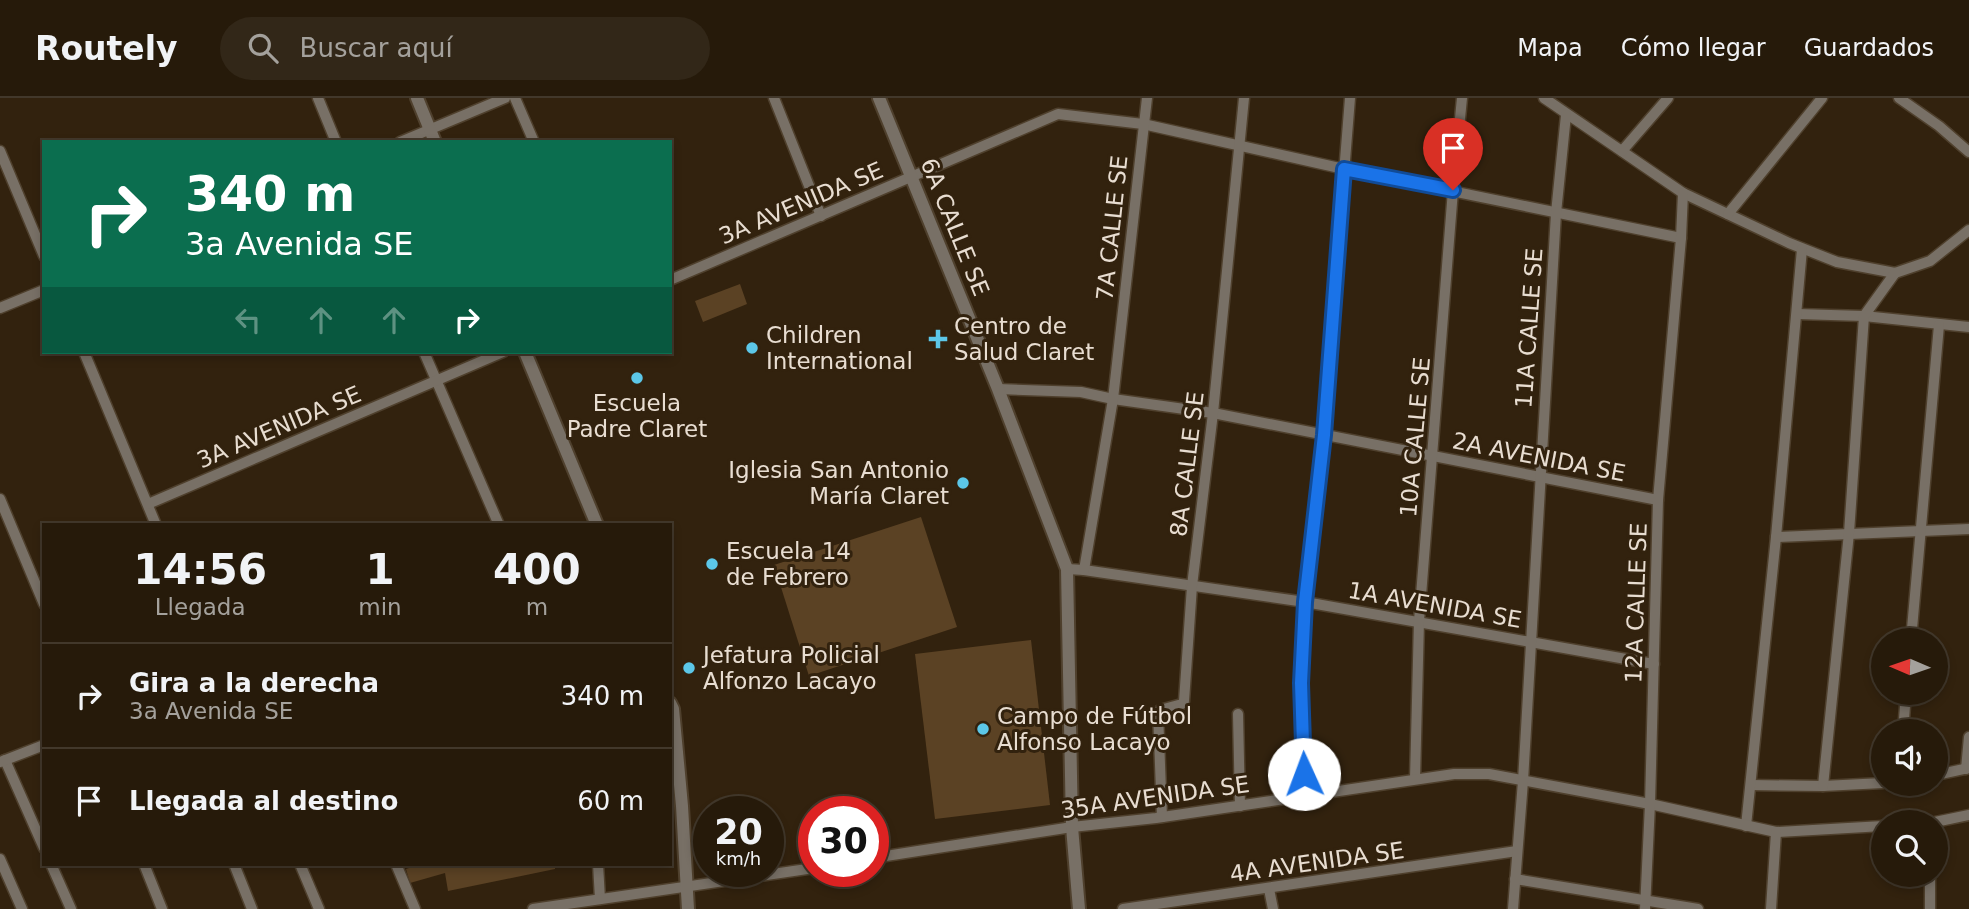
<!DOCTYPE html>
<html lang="es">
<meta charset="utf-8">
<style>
body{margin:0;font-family:"DejaVu Sans",sans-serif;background:#322718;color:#f1f3f6;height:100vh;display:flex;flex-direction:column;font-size:26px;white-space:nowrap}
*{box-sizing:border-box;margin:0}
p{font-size:23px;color:#a4a19c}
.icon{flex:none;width:38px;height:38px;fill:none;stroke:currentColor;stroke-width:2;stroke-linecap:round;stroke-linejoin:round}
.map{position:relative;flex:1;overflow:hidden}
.details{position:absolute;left:42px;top:425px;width:630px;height:343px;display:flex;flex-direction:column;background:#261a0a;border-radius:0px;box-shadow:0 4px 10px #0003,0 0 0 2px #42382b}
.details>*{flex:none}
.banner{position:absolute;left:42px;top:42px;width:630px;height:214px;border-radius:0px;box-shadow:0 4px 10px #0003,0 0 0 2px #42382b;background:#0b6e4f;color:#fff;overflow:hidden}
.needle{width:46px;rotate:272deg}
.fabs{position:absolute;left:1871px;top:530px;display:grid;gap:14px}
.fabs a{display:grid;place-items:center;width:77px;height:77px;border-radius:50%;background:#261a0a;box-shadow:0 4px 10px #0003,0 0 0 2px #42382b;font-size:35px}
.speed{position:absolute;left:693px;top:698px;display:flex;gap:14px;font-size:35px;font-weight:700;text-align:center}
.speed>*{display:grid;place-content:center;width:91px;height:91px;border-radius:50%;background:#261a0a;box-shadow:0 4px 10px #0003,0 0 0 2px #42382b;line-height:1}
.speed small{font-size:18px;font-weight:400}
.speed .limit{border:10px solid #d22;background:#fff;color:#111}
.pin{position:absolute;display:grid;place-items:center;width:60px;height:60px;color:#fff;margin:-72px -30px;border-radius:50% 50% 50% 0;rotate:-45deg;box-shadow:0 0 7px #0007}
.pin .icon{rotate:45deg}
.me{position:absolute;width:77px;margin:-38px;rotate:358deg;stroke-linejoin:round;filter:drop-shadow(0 0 5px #0008)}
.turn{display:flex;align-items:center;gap:24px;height:147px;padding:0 28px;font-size:32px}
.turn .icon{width:91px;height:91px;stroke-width:2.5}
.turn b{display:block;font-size:49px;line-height:60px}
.lanes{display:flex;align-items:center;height:66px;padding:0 28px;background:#0003;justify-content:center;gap:35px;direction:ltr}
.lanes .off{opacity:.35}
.eta{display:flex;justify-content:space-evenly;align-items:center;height:119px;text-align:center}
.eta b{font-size:42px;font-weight:700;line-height:49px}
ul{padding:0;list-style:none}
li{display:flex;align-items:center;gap:21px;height:105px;padding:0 28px;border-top:2px solid #42382b}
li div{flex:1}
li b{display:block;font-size:26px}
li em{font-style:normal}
header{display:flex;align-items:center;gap:42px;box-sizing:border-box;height:98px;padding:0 35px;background:#261a0a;border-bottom:2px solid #42382b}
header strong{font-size:33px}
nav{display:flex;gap:38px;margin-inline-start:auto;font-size:24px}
.search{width:490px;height:63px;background:#322718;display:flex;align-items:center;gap:18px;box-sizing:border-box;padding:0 24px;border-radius:38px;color:#a4a19c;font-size:26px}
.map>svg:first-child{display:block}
</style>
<header>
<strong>Routely</strong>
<div class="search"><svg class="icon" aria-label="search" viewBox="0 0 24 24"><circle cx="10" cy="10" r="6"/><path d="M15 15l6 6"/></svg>Buscar aquí</div>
<nav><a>Mapa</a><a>Cómo llegar</a><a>Guardados</a></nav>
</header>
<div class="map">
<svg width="1969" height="811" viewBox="0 0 1969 811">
<rect width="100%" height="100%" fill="#32220e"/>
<g fill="#5b4224">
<path d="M740,186L747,206L703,224L695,203Z"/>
<path d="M921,419L957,529L809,578L774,467Z"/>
<path d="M1031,542L1050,707L935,721L915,556Z"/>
<path d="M418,767L555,766V771L448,793L445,775L410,785L406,771Z"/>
</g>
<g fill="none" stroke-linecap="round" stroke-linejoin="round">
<g stroke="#4f402d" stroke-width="13">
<g id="minor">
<path d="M318,0L336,44"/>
<path d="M515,0L534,44"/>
<path d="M774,0L821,118"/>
<path d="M1544,0L1683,95L1789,145L1837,164L1895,175L1930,163L1969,132"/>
<path d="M1899,0L1939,28L1969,54"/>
<path d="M400,44L505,0"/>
<path d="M0,53L44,158"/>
<path d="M1622,53L1668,0"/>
<path d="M1728,116L1822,0"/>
<path d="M670,182L1058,16L1143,26L1344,71L1681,140"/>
<path d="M0,210L44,192"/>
<path d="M1797,216L1864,218L1969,229"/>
<path d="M84,254L156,427"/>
<path d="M424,254L499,427"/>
<path d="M998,291L1081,294L1113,301L1213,315L1658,402"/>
<path d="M0,401L44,506"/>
<path d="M148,406L503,254"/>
<path d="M1776,439L1969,431"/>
<path d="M1067,471L1084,472L1305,504L1654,566"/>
<path d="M1084,472L1113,301L1147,0"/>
<path d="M1911,542L1939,227"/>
<path d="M1238,616L1240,708"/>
<path d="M1903,634L1906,595"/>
<path d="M5,662L44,750"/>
<path d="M0,664L44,647"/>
<path d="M1966,671L1969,639"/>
<path d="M1936,677L1969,670"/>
<path d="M1415,681L1419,523L1453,92L1462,0"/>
<path d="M1751,687L1823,688L1883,685"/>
<path d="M1823,688L1849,435L1864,218L1895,175"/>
<path d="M1305,698L1301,585L1305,504L1323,337L1350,0"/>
<path d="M1162,719L1158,614L1160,612L1182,606L1184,603L1192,488L1213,315L1244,0"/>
<path d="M1935,724L1969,717"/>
<path d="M1746,728L1776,439L1802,151"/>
<path d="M873,760L1072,729L1156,720L1454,676H1489L1650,706L1776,734L1883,728"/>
<path d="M0,761L22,811"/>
<path d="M51,766L71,811"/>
<path d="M144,766L162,811"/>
<path d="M234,766L252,811"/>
<path d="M300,766L319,811"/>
<path d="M396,766L415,811"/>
<path d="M598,766L600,801"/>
<path d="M1930,777V811"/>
<path d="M1515,781L1698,811"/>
<path d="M1269,791L1273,811"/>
<path d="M533,811L814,770"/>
<path d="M1123,811L1517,753"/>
<path d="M1513,811L1523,683L1556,115L1566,17"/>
<path d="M1645,811L1650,706L1658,402L1681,140L1683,95"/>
<path d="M1771,811L1776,734"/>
</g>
</g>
<g stroke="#4f402d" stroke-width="16">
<g id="tertiary">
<path d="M417,0L435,44"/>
<path d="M879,0L998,291L1067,471L1072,729L1079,811"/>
<path d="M525,254L597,427"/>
<path d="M670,605L673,611L682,708L688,811"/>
</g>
</g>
<use href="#minor" stroke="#787066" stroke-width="10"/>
<use href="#tertiary" stroke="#787066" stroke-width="12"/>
</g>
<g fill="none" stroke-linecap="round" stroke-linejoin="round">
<g stroke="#114b97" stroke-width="18">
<path id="route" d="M1304,676L1301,585L1305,504L1324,337L1344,71L1453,92"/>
</g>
<use href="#route" stroke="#1a73e8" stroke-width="12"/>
</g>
<g fill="#5cc7e8" stroke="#32220e" stroke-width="2.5">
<path d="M934.5 230.5h7v7h7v7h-7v7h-7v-7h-7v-7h7z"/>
<circle cx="752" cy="250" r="7"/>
<circle cx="637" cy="280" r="7"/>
<circle cx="963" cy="385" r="7"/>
<circle cx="712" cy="466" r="7"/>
<circle cx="689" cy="570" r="7"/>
<circle cx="983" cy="631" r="7"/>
</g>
<g text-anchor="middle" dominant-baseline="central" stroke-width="6" stroke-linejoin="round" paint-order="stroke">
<g font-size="23" fill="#e8ddd1" stroke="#32220e">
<text transform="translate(801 105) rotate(-23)">3A AVENIDA SE</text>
<text transform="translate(955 129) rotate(68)">6A CALLE SE</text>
<text transform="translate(1112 130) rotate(-84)">7A CALLE SE</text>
<text transform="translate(1529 230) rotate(-86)">11A CALLE SE</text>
<text transform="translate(279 329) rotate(-23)">3A AVENIDA SE</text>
<text transform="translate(1415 339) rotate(-85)">10A CALLE SE</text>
<text transform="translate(1539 359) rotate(11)">2A AVENIDA SE</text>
<text transform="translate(1187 366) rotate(-83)">8A CALLE SE</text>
<text transform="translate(1636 505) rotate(-88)">12A CALLE SE</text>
<text transform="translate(1435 507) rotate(10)">1A AVENIDA SE</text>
<text transform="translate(1155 699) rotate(-8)">35A AVENIDA SE</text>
<text transform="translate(1317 764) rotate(-8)">4A AVENIDA SE</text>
</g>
<g font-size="23" fill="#e8ddd1" stroke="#32220e" text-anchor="start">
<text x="954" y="228">Centro de<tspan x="954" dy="26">Salud Claret</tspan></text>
<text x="766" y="237">Children<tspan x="766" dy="26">International</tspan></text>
<text x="637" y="305" text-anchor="middle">Escuela<tspan x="637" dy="26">Padre Claret</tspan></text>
<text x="949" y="372" text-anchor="end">Iglesia San Antonio<tspan x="949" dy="26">María Claret</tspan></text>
<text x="726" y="453">Escuela 14<tspan x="726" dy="26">de Febrero</tspan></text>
<text x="703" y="557">Jefatura Policial<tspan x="703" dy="26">Alfonzo Lacayo</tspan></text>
<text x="997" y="618">Campo de Fútbol<tspan x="997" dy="26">Alfonso Lacayo</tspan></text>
</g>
</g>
</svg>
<div class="fabs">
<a><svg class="needle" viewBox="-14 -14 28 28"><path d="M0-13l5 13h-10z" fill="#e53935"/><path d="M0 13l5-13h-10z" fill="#a4a19c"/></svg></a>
<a><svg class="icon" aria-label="sound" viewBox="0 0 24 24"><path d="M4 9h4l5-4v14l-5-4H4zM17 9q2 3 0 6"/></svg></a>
<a><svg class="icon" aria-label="search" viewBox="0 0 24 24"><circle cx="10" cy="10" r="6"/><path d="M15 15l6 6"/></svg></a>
</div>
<div class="speed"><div>20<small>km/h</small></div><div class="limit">30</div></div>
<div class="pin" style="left:1453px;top:92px;background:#d93025"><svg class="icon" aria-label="arrive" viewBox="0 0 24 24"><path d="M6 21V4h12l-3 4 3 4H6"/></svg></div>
<svg class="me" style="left:1304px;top:676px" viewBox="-20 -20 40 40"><circle r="19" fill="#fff"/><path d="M0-13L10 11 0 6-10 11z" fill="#1a73e8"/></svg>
<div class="banner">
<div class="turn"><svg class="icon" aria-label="right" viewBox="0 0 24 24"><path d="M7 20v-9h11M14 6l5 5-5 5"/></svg><div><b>340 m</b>3a Avenida SE</div></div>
<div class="lanes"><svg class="icon off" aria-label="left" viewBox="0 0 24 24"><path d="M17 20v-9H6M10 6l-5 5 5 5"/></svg><svg class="icon off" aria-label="ahead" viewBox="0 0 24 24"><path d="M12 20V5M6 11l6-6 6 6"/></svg><svg class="icon off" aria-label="ahead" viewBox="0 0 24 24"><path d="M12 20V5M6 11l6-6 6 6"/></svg><svg class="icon" aria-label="right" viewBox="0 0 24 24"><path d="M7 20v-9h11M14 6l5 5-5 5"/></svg></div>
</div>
<section class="details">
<div class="eta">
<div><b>14:56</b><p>Llegada</p></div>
<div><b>1</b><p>min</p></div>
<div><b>400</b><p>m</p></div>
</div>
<ul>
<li><svg class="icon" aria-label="right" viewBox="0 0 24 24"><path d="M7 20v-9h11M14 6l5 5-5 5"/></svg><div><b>Gira a la derecha</b><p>3a Avenida SE</p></div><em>340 m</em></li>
<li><svg class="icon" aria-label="arrive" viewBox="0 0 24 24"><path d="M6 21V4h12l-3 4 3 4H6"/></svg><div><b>Llegada al destino</b></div><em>60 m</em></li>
</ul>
</section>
</div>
